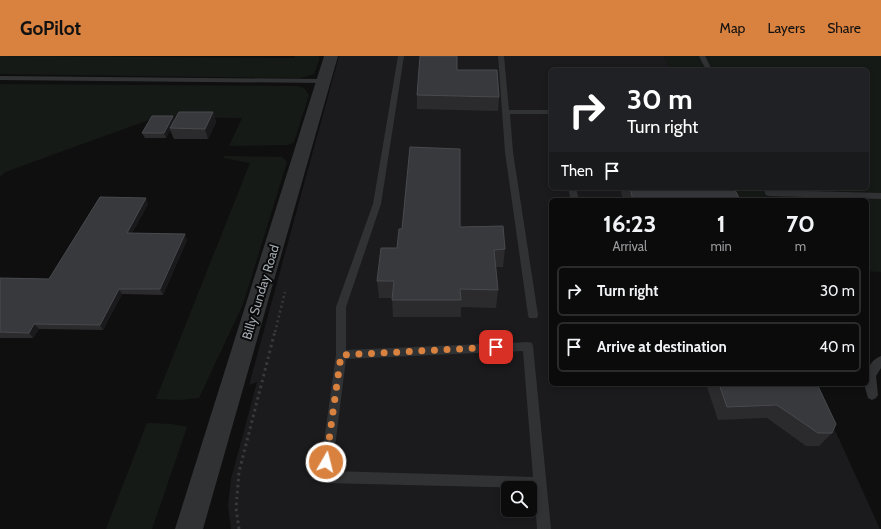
<!DOCTYPE html>
<style>
body{margin:0;font-family:Cabin,sans-serif;background:#141415;color:#f1f3f6;height:100vh;display:flex;flex-direction:column;font-size:15px;white-space:nowrap}
*{box-sizing:border-box;margin:0}
p{font-size:13px;color:#9a9b9d}
.icon{flex:none;width:22px;height:22px;fill:none;stroke:currentColor;stroke-width:2;stroke-linecap:round;stroke-linejoin:round}
.map{position:relative;flex:1;overflow:hidden}
.panel{position:absolute;left:549px;top:142px;width:320px;height:188px;display:flex;flex-direction:column;background:#0b0b0c;border-radius:6px;box-shadow:0 2px 6px #0003,0 0 0 1px #2b2b2d}
.panel>*{flex:none}
.guide{position:absolute;left:549px;top:12px;width:320px;height:122px;border-radius:6px;box-shadow:0 2px 6px #0003,0 0 0 1px #2b2b2d;background:#202124;color:#fff;overflow:hidden}
.buttons{position:absolute;left:501px;top:425px;display:grid;gap:8px}
.buttons a{display:grid;place-items:center;width:36px;height:36px;border-radius:6px;background:#0b0b0c;box-shadow:0 2px 6px #0003,0 0 0 1px #2b2b2d;font-size:20px}
.pin{position:absolute;display:grid;place-items:center;width:34px;height:34px;color:#fff;margin:-17px;border-radius:8px;box-shadow:0 2px 6px #0006}
.me{position:absolute;width:44px;margin:-22px;rotate:8deg;stroke-linejoin:round;filter:drop-shadow(0 0 3px #0008)}
.turn{display:flex;align-items:center;gap:14px;height:84px;padding:0 12px;font-size:18px}
.turn .icon{width:52px;height:52px;stroke-width:2.5}
.turn b{display:block;font-size:28px;line-height:34px}
.then{display:flex;align-items:center;height:38px;padding:0 12px;background:#0003;gap:8px;font-size:15px}
.eta{display:flex;justify-content:space-evenly;align-items:center;height:68px;text-align:center}
.eta b{font-size:24px;font-weight:800;line-height:28px}
ul{padding:0;list-style:none}
li{display:flex;align-items:center;gap:12px;height:50px;margin:0 8px 6px;padding:0 4px;border:2px solid #2b2b2d;border-radius:6px}
li div{flex:1}
li b{display:block;font-size:15px}
li em{font-style:normal}
header{display:flex;align-items:center;gap:24px;box-sizing:border-box;height:56px;padding:0 20px;background:#d9813e;color:#111}
header strong{font-size:19px}
nav{display:flex;gap:22px;margin-inline-start:auto;font-size:14px}
.map>svg:first-child{display:block}
</style>
<header>
<strong>GoPilot</strong>
<nav><a>Map</a><a>Layers</a><a>Share</a></nav>
</header>
<div class="map">
<svg width="881" height="473" viewBox="0 0 881 473">
<rect width="100%" height="100%" fill="#0f0f10"/>
<path fill="#1b1b1d" fill-rule="evenodd" d="M339,0H664L671,14H551V132H725L730,144H551V328H814L880,473H231L228,450L231,423L257,326L249,329ZM508,432H530V454H508Z"/>
<g fill="#161a16">
<path d="M0,0L294,2L295,0H318L320,2L314,18L300,22L0,18Z"/>
<path d="M664,0H881V216L867,215V144H730L725,132H867V14H671Z"/>
<path d="M0,28L297,30L304,32L309,39L294,86L288,89L229,90L242,62L157,61L5,116L0,121Z"/>
<path d="M224,100L282,101L287,106L243,248L199,342L180,344L156,343L250,107L224,102Z"/>
<path d="M147,367L172,368L187,371L152,473H106Z"/>
</g>
<g fill="none" stroke-linecap="round" stroke-linejoin="round">
<path stroke="#37393b" stroke-width="2.5" stroke-dasharray="2 3" stroke-linecap="butt" d="M275,276L285,236"/>
<path stroke="#37393b" stroke-width="3" stroke-dasharray="2.5 3.5" stroke-linecap="butt" d="M239,473L236,452L239,416L275,275"/>
<g fill="#303234" fill-rule="evenodd">
<path d="M398,0H404L381,148L346,251V294L528,286L532,287L533,290L551,473H537L534,433L530,432L325,427L320,425L319,421L336,299V251L373,148ZM523,295L533,421L332,415L346,303Z"/>
<path d="M498,0H504L509,54H551V58H510L513,96L538,259L537,262H529L528,259L505,96Z"/>
<path d="M699,0H705L712,14H706Z"/>
<path d="M0,20L323,23L326,25L323,27L0,24Z"/>
<path d="M568,132H576L579,144H571Z"/>
<path d="M763,132H771L772,134L881,137V143L769,140L766,139Z"/>
<path d="M881,300V312L876,320L878,339L876,342L872,344L868,342L864,328H867C867,316 868,305 881,300Z"/>
</g>
<path fill="#303234" fill-rule="evenodd" d="M324,0H338L203,473H175Z"/>
</g>
<g fill="#2b2b2e">
<path d="M457,14L499,41L498,55L417,53V39Z"/>
<path d="M213,56L216,66L208,83H174L170,74L166,82H145L142,77L173,60L174,64Z"/>
<path d="M620,132H734L740,144H623Z"/>
<path d="M148,148L132,177L187,184L163,239L122,238L103,274L39,273L33,282H0V222L49,223Z"/>
<path d="M460,171L505,193L503,211H496L498,234L496,252L461,251V261H393L392,242H379L377,225L397,192L402,173Z"/>
<path d="M706,328H817L832,377L819,390H806L767,362L718,364Z"/>
</g>
<g fill="#1a1a1c">
<path d="M213,56L216,66L208,83L205,73Z"/>
<path d="M173,60L175,66L170,72V74L166,82L164,77Z"/>
<path d="M146,142L148,148L129,183L127,177Z"/>
<path d="M185,178L187,184L163,239L160,233Z"/>
<path d="M119,233L122,238L103,274L100,269Z"/>
<path d="M34,268L39,273L33,282L29,277Z"/>
</g>
<g fill="#38393c" stroke="#484a4e">
<path d="M420,0H457V14H497L499,41L417,39Z"/>
<path d="M179,56H213L205,73L170,72Z"/>
<path d="M152,60H173L164,77H142Z"/>
<path d="M410,91L460,93V171L503,170L505,193L494,194L498,234L460,233L461,244H392L394,225H377L381,192H397L399,173H402Z"/>
<path d="M630,132H734L740,144H633Z"/>
<path d="M100,141L146,142L127,177L185,178L160,233H119L100,269L34,268L29,277L0,276V222L49,223Z"/>
<path d="M719,328H817L836,368L832,377H818L777,349L727,351Z"/>
</g>
<g fill="none" stroke-linecap="round" stroke-linejoin="round">
<path stroke="#d9813e" stroke-width="7" stroke-dasharray="0 12.6" d="M326,406L341,299L496,291"/>
</g>
<g text-anchor="middle" dominant-baseline="central" stroke-width="4" stroke-linejoin="round" paint-order="stroke">
<g font-size="13" fill="#a2a9af" stroke="#0a0a0b">
<text transform="translate(260 236) rotate(-73)">Billy Sunday Road</text>
</g>
</g>
</svg>
<div class="buttons">
<a><svg class="icon" aria-label="search" viewBox="0 0 24 24"><circle cx="10" cy="10" r="6"/><path d="M15 15l6 6"/></svg></a>
</div>
<div class="pin" style="left:496px;top:291px;background:#d93025"><svg class="icon" aria-label="arrive" viewBox="0 0 24 24"><path d="M6 21V4h12l-3 4 3 4H6"/></svg></div>
<svg class="me" style="left:326px;top:406px" viewBox="-20 -20 40 40"><circle r="17" fill="#d9813e" stroke="#fff" stroke-width="3"/><path d="M0-11L8 9 0 5-8 9z" fill="#fff"/></svg>
<div class="guide">
<div class="turn"><svg class="icon" aria-label="right" viewBox="0 0 24 24"><path d="M7 20v-9h11M14 6l5 5-5 5"/></svg><div><b>30 m</b>Turn right</div></div>
<div class="then">Then<svg class="icon" aria-label="arrive" viewBox="0 0 24 24"><path d="M6 21V4h12l-3 4 3 4H6"/></svg></div>
</div>
<section class="panel">
<div class="eta">
<div><b>16:23</b><p>Arrival</p></div>
<div><b>1</b><p>min</p></div>
<div><b>70</b><p>m</p></div>
</div>
<ul>
<li><svg class="icon" aria-label="right" viewBox="0 0 24 24"><path d="M7 20v-9h11M14 6l5 5-5 5"/></svg><div><b>Turn right</b></div><em>30 m</em></li>
<li><svg class="icon" aria-label="arrive" viewBox="0 0 24 24"><path d="M6 21V4h12l-3 4 3 4H6"/></svg><div><b>Arrive at destination</b></div><em>40 m</em></li>
</ul>
</section>
</div>
